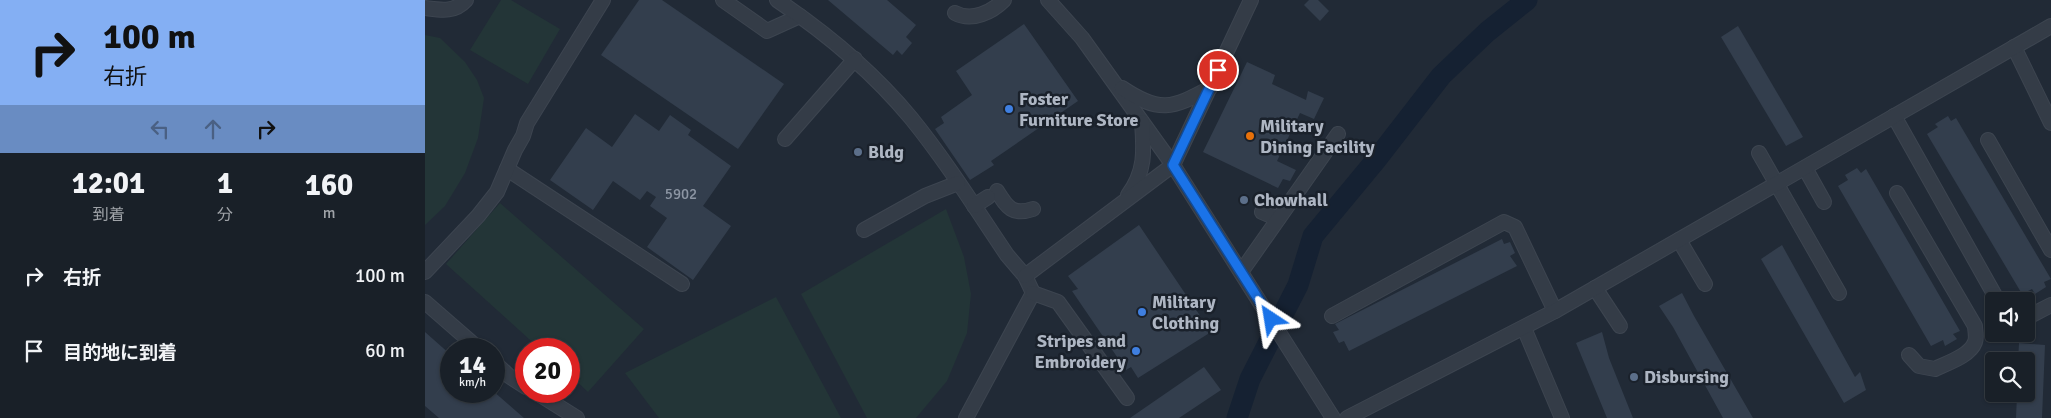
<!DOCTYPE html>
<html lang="ja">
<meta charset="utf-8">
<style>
body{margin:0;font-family:Signika,"Noto Sans JP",sans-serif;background:#222830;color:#f1f3f6;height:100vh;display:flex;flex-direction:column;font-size:19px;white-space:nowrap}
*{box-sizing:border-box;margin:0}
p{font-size:16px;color:#9fa3a8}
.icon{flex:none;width:28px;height:28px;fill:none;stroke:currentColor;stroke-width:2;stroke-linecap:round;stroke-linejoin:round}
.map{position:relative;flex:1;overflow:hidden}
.panel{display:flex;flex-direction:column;background:#192028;width:425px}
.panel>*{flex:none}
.hud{background:#84aff3;color:#111;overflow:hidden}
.controls{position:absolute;left:1560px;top:292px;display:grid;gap:10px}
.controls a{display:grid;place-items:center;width:50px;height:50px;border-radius:5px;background:#192028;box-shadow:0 1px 4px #0004,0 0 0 1px #373e45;font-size:25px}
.speed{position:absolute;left:15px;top:338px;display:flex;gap:10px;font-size:25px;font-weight:700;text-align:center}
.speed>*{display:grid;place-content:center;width:65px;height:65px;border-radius:50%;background:#192028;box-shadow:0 1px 4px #0004,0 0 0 1px #373e45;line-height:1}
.speed small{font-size:12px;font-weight:400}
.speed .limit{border:8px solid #d22;background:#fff;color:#111}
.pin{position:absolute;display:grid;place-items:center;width:42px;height:42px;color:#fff;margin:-21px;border:2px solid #fff;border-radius:50%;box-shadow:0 1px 5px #0007}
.me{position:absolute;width:55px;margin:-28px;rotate:327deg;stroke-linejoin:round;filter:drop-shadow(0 0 4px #0008)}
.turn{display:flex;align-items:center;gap:18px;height:105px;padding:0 20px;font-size:22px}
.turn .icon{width:65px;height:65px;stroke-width:2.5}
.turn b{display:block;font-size:35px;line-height:42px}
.lanes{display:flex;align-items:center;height:48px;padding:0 20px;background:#0003;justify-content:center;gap:25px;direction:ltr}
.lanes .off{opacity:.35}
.eta{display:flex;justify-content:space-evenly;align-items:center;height:85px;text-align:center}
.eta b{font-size:30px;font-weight:700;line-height:35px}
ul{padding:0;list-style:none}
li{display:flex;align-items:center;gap:15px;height:75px;padding:0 20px}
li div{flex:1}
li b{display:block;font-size:19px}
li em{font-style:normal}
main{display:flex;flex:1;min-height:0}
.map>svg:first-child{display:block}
</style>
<main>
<section class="panel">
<div class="hud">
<div class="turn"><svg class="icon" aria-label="right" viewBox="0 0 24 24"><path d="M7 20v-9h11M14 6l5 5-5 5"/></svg><div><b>100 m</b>右折</div></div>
<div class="lanes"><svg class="icon off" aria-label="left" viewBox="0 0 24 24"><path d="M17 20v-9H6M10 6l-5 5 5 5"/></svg><svg class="icon off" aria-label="ahead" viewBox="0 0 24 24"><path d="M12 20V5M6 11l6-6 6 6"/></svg><svg class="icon" aria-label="right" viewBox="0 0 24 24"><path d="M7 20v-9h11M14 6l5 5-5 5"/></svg></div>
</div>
<div class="eta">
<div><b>12:01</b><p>到着</p></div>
<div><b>1</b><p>分</p></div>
<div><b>160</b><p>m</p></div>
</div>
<ul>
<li><svg class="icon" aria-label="right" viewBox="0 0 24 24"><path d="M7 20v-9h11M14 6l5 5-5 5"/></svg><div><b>右折</b></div><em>100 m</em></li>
<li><svg class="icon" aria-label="arrive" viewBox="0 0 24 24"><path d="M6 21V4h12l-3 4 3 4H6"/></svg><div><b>目的地に到着</b></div><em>60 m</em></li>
</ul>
</section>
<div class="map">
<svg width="1626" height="418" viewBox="0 0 1626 418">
<rect width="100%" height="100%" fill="#212a36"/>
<g fill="#233537">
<path d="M76,0H86L135,29L103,84L45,50Z"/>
<path d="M0,35L15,38L40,62L52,80L59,98L53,138L40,173L20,206L0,225Z"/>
<path d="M75,203L219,329L163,392L144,374V349H115L21,264Z"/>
<path d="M521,209L539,257L546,294L542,333L522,381L491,418H442L376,294Z"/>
<path d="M351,297L416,418H234L200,373Z"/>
</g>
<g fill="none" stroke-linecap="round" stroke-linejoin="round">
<path stroke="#152132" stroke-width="21" d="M812,418L825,379L873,285L888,236L951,160L1016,76L1062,32L1102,0"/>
</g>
<g fill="#333e4d">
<path d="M214,0H237L359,84L313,149L176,55Z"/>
<path d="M403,0H462L491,25L481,37L487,43L477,55L472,50L468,55Z"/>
<path d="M884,0H893L904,11L895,21L879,5Z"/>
<path d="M599,24L653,101L566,161L569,165L545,180L510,129L519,123L516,117L547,95L531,71Z"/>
<path d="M1313,26L1378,137L1361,146L1296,37Z"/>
<path d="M822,62L850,75L847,84L881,100L883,91L899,98L889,119L875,113L852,161L871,170L865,181L858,179L853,188L778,152Z"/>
<path d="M210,114L234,131L245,115L266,130L263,135L306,166L278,206L306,226L268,280L222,247L242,218L225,206L231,197L222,191L215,200L188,181L168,210L125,180L161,128L187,147Z"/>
<path d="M1523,116L1526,121L1531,118L1626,279L1619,282L1621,287L1610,294L1607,289L1597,294L1502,134L1513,127L1510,124Z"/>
<path d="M1432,168L1436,173L1441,169L1535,331L1528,334L1532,339L1520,346L1518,340L1506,346L1413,186L1423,180L1420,175Z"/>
<path d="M714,225L786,332L713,378L706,367L701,370L647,291L653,289L643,276Z"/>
<path d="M1077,239L1079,244L1085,242L1090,253L1085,256L1092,266L924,351L919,341L914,343L908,332L914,330L910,324Z"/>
<path d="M1357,245L1430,377L1435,372L1441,390L1419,403L1336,259Z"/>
<path d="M1257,293L1269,316L1328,418H1298L1248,327L1234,306Z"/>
<path d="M0,332L26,355V391H68L99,418H14L0,406Z"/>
<path d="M1177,332L1184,358L1208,418H1182L1151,343Z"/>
<path d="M1594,343L1620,345L1617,418H1591L1592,394H1601V361H1593Z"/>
<path d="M779,367L796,390L754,418H705Z"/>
</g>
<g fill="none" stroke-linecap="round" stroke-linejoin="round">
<g stroke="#3d4550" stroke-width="16">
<g id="minor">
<path d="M298,0L342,31L375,16"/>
<path d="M352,0C401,33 448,72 486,118C521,161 551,209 582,255L600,276L608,293L541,418"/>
<path d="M623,0L657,38L748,165L908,418"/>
<path d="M0,8C16,10 29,13 41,0"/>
<path d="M530,13C547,22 567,12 579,0"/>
<path d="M1589,47L1626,123"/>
<path d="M697,88C734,113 747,109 785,88"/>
<path d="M1469,116L1573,301"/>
<path d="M360,139L430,59"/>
<path d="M1563,140L1626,250"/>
<path d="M1334,153L1414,293"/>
<path d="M1380,168L1399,202"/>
<path d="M82,169L257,284"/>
<path d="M572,191C582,207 587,216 608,209"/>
<path d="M1472,193L1550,326C1550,330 1552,337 1550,342C1545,356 1522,363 1510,369L1494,366L1484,355"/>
<path d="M703,195C721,171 719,150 717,122"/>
<path d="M549,206L563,197"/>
<path d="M837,212L853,219"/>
<path d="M439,230L500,196L533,183"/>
<path d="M1254,240L1280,284"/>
<path d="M0,272L53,216L72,192L90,150L98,136L102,123L178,0"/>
<path d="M816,272L913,134"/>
<path d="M600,276L748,165L826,0"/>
<path d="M1170,288L1195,326"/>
<path d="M608,293L633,302L702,398"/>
<path d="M0,302L54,349"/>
<path d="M907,316L1079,222L1090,227L1130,311"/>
<path d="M1601,318L1626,305"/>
<path d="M1099,328L1137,418"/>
<path d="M69,362L84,376L101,387"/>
<path d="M109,391L152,418"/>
<path d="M922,418L1130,311L1626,26"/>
</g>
</g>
<use href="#minor" stroke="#343c47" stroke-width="14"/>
</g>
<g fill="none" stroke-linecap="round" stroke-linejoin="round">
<g stroke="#114b97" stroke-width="12">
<path id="route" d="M793,70L748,165L846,319"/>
</g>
<use href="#route" stroke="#1a73e8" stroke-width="9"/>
</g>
<g fill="#3f7fe0" stroke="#1a212b" stroke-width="2">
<circle cx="584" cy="109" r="5"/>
<circle cx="717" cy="312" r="5"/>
<circle cx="711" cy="351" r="5"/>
</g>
<circle fill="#e8710a" stroke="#1a212b" stroke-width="2" cx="825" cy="136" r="5"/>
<g fill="#5c6f8a" stroke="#1a212b" stroke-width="2">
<circle cx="433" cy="152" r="5"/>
<circle cx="819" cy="200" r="5"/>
<circle cx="1209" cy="377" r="5"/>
</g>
<g text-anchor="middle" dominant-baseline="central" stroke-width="5" stroke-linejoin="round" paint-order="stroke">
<g font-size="15" fill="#8d96a4">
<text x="256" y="194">5902</text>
</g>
<g font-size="18" font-weight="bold" fill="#aeb6c3" stroke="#1a212b" text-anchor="start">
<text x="594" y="99">Foster<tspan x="594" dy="21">Furniture Store</tspan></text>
<text x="835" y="126">Military<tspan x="835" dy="21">Dining Facility</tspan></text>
<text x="443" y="152">Bldg</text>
<text x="829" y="200">Chowhall</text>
<text x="727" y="302">Military<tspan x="727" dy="21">Clothing</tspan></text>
<text x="701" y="341" text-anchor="end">Stripes and<tspan x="701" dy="21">Embroidery</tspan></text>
<text x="1219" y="377">Disbursing</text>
</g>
</g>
</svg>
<div class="controls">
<a><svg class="icon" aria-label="sound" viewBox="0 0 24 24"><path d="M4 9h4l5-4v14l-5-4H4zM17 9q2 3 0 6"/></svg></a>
<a><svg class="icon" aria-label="search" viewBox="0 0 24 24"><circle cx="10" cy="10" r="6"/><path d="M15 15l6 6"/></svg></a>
</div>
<div class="speed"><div>14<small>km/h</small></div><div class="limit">20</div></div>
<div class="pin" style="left:793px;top:70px;background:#d93025"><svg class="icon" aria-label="arrive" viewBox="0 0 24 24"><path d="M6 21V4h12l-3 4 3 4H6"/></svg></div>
<svg class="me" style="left:846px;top:319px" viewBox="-20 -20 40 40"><path d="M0-17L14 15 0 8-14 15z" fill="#1a73e8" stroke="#fff" stroke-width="4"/></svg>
</div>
</main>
